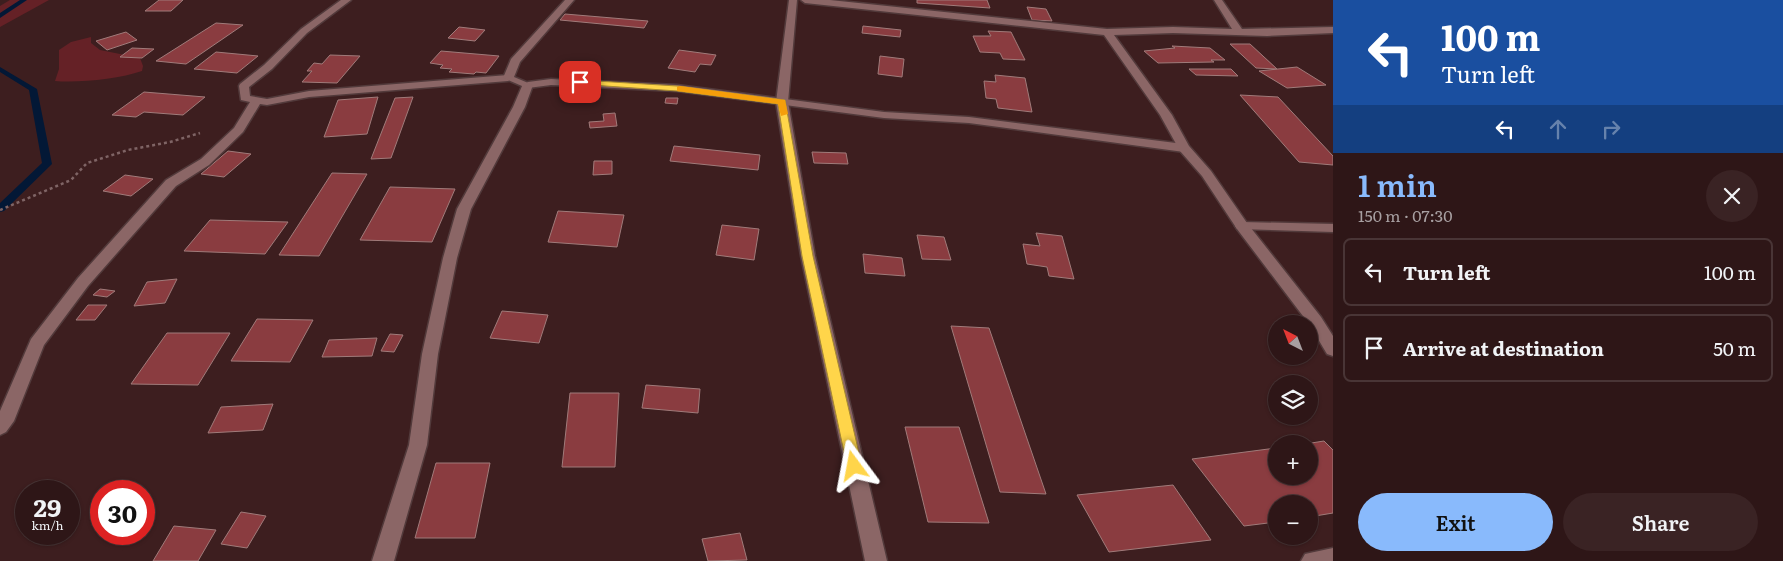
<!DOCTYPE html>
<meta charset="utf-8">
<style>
body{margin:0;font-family:Literata,serif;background:#3a2324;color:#f1f3f6;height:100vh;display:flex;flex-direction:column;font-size:19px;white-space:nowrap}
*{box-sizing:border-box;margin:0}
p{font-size:16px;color:#a79fa1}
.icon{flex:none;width:28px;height:28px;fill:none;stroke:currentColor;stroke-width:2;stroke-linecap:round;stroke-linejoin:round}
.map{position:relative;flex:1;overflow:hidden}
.sheet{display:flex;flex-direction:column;background:#2e1617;width:450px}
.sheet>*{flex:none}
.hud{background:#1a4fa0;color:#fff;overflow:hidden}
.needle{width:32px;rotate:318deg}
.controls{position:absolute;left:1268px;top:315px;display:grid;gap:10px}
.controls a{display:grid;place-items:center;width:50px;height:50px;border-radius:50%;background:#2e1617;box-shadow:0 1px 4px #0004,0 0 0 1px #493536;font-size:25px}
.speed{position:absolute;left:15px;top:480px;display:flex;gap:10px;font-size:25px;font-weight:700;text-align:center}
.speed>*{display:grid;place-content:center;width:65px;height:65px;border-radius:50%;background:#2e1617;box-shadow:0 1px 4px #0004,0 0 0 1px #493536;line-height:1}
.speed small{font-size:12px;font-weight:400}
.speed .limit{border:8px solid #d22;background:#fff;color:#111}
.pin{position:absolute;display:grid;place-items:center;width:42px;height:42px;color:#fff;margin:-21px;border-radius:10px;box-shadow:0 2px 8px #0006}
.me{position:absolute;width:55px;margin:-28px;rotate:347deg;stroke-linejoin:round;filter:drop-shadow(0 0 4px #0008)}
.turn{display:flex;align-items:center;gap:18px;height:105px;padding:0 25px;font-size:22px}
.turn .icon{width:65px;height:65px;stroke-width:2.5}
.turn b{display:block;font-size:35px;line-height:42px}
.lanes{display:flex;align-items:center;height:48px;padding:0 25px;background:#0003;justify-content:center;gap:25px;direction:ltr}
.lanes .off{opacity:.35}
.round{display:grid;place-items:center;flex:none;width:52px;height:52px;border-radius:26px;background:#3a2324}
.summary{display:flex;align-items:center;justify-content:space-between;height:85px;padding:0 25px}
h1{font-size:30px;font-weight:600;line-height:38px;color:#89bafc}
.cta{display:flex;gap:10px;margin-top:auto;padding:10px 25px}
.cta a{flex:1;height:58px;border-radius:30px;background:#89bafc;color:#111;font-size:20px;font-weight:600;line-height:58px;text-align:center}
.cta a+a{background:#3a2324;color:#f1f3f6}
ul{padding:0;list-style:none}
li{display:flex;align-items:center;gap:15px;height:68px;margin:0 10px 8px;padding:0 15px;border:2px solid #493536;border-radius:8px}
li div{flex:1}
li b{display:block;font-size:19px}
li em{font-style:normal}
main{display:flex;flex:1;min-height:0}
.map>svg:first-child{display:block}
</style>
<main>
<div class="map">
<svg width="1333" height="561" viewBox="0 0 1333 561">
<rect width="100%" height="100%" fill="#3d1e1f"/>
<g fill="#652126">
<path d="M10,0H49L0,27V6Z"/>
<path d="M91,37V43L100,50L140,58L143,66L142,71C119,79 79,83 55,81L59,69V50L71,42Z"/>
</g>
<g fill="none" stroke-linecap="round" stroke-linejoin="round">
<g fill="#031836" fill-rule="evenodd">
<path d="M20,0H27L0,18V13Z"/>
<path d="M0,67L37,89L52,164L4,211L0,212V203L42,163L29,90L0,72Z"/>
</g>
</g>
<g fill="#8a3c40" stroke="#a07b7a">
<path d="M159,0H183L171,11H145Z"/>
<path d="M917,0H987L990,8L917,3Z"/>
<path d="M1027,7L1046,9L1052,21L1032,20Z"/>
<path d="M565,14L648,21L644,28L560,20Z"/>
<path d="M216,23L243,25L186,64L156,61Z"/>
<path d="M863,26L901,30L900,37L862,33Z"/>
<path d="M459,27L485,30L475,41L448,38Z"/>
<path d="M988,31L1011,32L1025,60L1003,59L1000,53L980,52L973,36H991Z"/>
<path d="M126,32L137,40L107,50L96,41Z"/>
<path d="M1230,44H1250L1277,69L1256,68Z"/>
<path d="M1172,46L1210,48L1225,60H1211L1214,62L1158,63L1144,51L1175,48Z"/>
<path d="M132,48L154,49L142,58L120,57Z"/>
<path d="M679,50L716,55L711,65L700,64L695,72L668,68Z"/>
<path d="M441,51L499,56L486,73L476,72L474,74L449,72L452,69L440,68L443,65L430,63Z"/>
<path d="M216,52L258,56L237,73L194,69Z"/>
<path d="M330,55L360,56L337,83L302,82L312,71H307L314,63L322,64Z"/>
<path d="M880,56L904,59L902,77L878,74Z"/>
<path d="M1297,67L1326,85L1287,88L1259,71Z"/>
<path d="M1189,69H1231L1238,76L1196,75Z"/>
<path d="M995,75L1025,78L1032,112L998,108L996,99L986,98L984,81L996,82Z"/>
<path d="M144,92L205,97L183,115L144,112L136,117L112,115Z"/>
<path d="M1240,95L1278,97L1333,156V165L1299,162Z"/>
<path d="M378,97L367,134L324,137L338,100Z"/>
<path d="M413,97L391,158L371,159L395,98Z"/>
<path d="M666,98H678L677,104L665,103Z"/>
<path d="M615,113L617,126L590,128L589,122L604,121L603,114Z"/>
<path d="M674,146L760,155L758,170L670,161Z"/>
<path d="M228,151L251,154L224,177L201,174Z"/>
<path d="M812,152L846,153L848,164L814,163Z"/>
<path d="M594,161H612V174L593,175Z"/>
<path d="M332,173L367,174L319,256L279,255Z"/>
<path d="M125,175L153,179L131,196L103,191Z"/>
<path d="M390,187L455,189L432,242L360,240Z"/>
<path d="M558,211L624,215L617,247L548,242Z"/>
<path d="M210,220L288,222L265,254L184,251Z"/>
<path d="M722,225L759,229L754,260L716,255Z"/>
<path d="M1036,233L1062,236L1074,279L1049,276L1047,267L1027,264L1023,244L1040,246Z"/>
<path d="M917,235L944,237L951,260L922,259Z"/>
<path d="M863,254L902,258L905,276L865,273Z"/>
<path d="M177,279L165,303L134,306L147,282Z"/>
<path d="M100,289L115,291L107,297L93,295Z"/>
<path d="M88,305H107L95,320H76Z"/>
<path d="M502,311L548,315L539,343L490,338Z"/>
<path d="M257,319L313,320L290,362L231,361Z"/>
<path d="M951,326L989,328L1046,494L1000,492Z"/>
<path d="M167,333H230L198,385L131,384Z"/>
<path d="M390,334L403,335L394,352L381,351Z"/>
<path d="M377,338L372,356L322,357L329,340Z"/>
<path d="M646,385L700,389L698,413L642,408Z"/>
<path d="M570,393H619L615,467H562Z"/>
<path d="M273,404L263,430L208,433L221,407Z"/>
<path d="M905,427H959L989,523L928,522Z"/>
<path d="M1324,441L1333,450V513L1309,517V504H1276V522L1244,526L1192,459L1276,448V476H1309V444H1305Z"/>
<path d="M436,463H490L475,538H415Z"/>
<path d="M1173,485L1211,540L1109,552L1077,495Z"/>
<path d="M241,512L266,516L247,548L221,544Z"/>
<path d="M174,526L216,530L198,561H153Z"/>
<path d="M740,533L747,560L708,561L702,539Z"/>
</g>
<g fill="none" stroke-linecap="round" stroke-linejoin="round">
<g stroke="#523a3b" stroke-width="3">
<g id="lane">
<path d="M341,0H351L307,33L272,69L249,87L250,96L267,99L309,91L508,75L513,78L508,81L309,97L267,105L260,104L243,132L209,165L176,186L88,286L44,345L14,421L6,432L0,435V411L31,339L78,278L166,180L201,159L234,128L250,102L241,100L239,86L240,84L264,65L301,29Z"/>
<path d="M551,79L677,85L884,112L969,117L1184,144L1190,148L1184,152L969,123L884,118L677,91L551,85L528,88L523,85L528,82Z"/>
<path d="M1242,222L1333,224V232L1237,229L1235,226L1237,223Z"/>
</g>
</g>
<g stroke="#523a3b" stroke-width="3">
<g id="street">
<path d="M565,0H574L520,62L514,77L533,85L525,107L471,209L457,258L438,354L427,445L394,561H372L409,445L422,354L443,258L457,209L513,107L522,86L503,78L511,59Z"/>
<path d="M789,0H797L788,102L815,256L887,561H865L801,256L776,102Z"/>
<path d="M801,0H830L1107,29L1173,27L1232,29L1214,0H1222L1242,29L1333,27V33L1267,36L1173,33L1114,35L1172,115L1189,146L1211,171L1247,223L1321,317L1333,336V356L1327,354L1309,324L1237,229L1202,176L1180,151L1160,115L1104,35L805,3Z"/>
<path d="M1333,548V561H1301L1305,554Z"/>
</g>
</g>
<path stroke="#7f6465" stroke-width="2.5" stroke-dasharray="3 3" stroke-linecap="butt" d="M0,210L71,180L87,163L128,150L170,142L200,133"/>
<use href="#lane" fill="#8b6666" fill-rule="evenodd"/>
<use href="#street" fill="#8b6666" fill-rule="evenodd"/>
</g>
<path fill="#ffd54a" stroke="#a68a30" d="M580,80L677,86L785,100L813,256L862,466L860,470L854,472L849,470L847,466L802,256L778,104L677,91L577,84L576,82Z"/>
<path fill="#f59e0b" d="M680,86L785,100L788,114L781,116L778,104L677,91V87Z"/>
</svg>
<div class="controls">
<a><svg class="needle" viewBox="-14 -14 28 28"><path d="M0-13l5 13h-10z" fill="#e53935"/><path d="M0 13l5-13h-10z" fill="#a79fa1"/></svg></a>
<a><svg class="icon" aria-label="layers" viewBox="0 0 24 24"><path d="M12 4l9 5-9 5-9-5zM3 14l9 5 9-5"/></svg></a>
<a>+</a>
<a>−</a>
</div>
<div class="speed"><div>29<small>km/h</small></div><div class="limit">30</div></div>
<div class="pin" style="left:580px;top:82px;background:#d93025"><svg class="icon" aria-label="arrive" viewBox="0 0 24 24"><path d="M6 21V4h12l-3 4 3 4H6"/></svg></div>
<svg class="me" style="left:854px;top:466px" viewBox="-20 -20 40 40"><path d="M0-17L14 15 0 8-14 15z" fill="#ffd54a" stroke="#fff" stroke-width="4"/></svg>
</div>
<section class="sheet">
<div class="hud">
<div class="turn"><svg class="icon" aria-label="left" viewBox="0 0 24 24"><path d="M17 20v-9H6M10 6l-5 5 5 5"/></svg><div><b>100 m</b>Turn left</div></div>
<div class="lanes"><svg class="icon" aria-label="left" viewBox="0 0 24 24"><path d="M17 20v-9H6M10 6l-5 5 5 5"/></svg><svg class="icon off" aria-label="ahead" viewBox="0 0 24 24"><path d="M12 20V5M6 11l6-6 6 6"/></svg><svg class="icon off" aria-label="right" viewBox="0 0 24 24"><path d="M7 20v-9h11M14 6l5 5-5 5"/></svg></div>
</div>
<div class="summary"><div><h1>1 min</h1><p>150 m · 07:30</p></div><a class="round"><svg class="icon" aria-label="close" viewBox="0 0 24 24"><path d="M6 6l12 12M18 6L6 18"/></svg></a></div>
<ul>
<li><svg class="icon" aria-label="left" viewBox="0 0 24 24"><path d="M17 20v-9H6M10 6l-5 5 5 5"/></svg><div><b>Turn left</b></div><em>100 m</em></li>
<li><svg class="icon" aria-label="arrive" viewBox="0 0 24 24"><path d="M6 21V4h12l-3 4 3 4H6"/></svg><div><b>Arrive at destination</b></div><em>50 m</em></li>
</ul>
<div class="cta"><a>Exit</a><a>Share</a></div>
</section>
</main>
